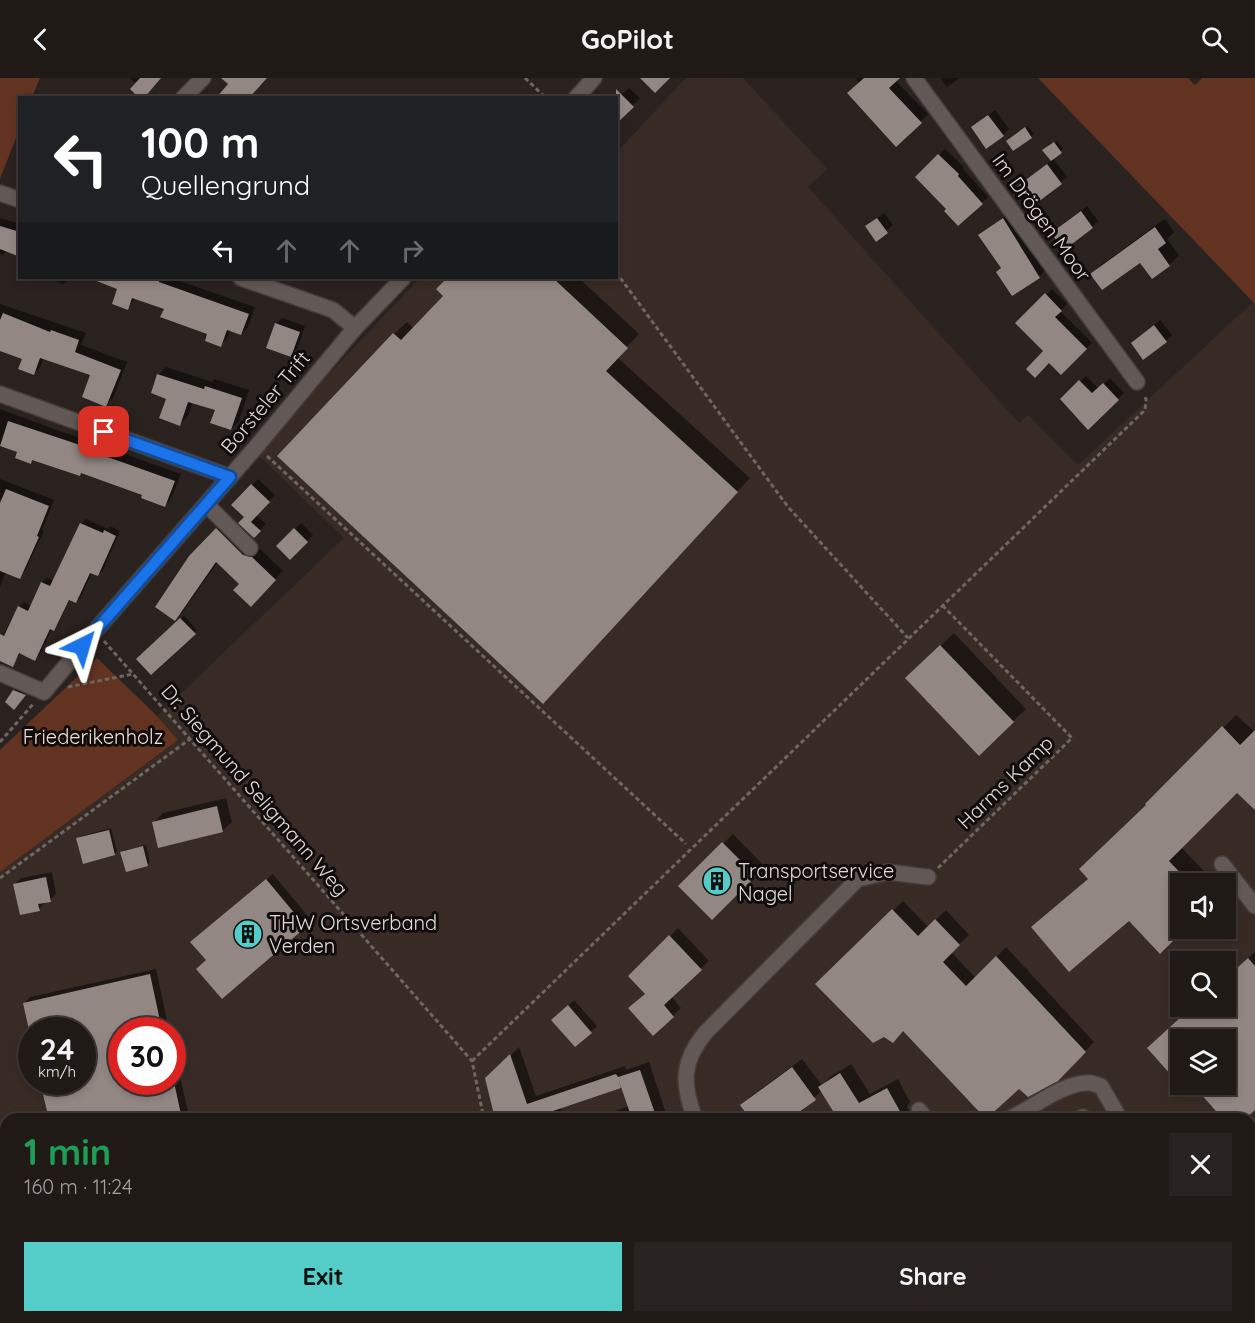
<!DOCTYPE html>
<meta charset="utf-8">
<style>
body{margin:0;font-family:Quicksand,sans-serif;background:#282320;color:#f1f3f6;height:100vh;display:flex;flex-direction:column;font-size:22px;white-space:nowrap}
*{box-sizing:border-box;margin:0}
p{font-size:20px;color:#a2a1a1}
.icon{flex:none;width:33px;height:33px;fill:none;stroke:currentColor;stroke-width:2;stroke-linecap:round;stroke-linejoin:round}
.map{position:relative;flex:1;overflow:hidden}
.side{position:absolute;left:0px;top:1035px;width:1256px;height:210px;display:flex;flex-direction:column;background:#201a17;border-radius:18px 18px 0 0;box-shadow:0 3px 9px #0003,0 0 0 2px #3d3836}
.side>*{flex:none}
.hud{position:absolute;left:18px;top:18px;width:600px;height:183px;border-radius:0px;box-shadow:0 3px 9px #0003,0 0 0 2px #3d3836;background:#202124;color:#fff;overflow:hidden}
.buttons{position:absolute;left:1170px;top:795px;display:grid;gap:12px}
.buttons a{display:grid;place-items:center;width:66px;height:66px;border-radius:0px;background:#201a17;box-shadow:0 3px 9px #0003,0 0 0 2px #3d3836;font-size:30px}
.speed{position:absolute;left:18px;top:939px;display:flex;gap:12px;font-size:30px;font-weight:700;text-align:center}
.speed>*{display:grid;place-content:center;width:78px;height:78px;border-radius:50%;background:#201a17;box-shadow:0 3px 9px #0003,0 0 0 2px #3d3836;line-height:1}
.speed small{font-size:15px;font-weight:400}
.speed .limit{border:9px solid #d22;background:#fff;color:#111}
.pin{position:absolute;display:grid;place-items:center;width:51px;height:51px;color:#fff;margin:-26px;border-radius:12px;box-shadow:0 3px 9px #0006}
.me{position:absolute;width:66px;margin:-33px;rotate:40deg;stroke-linejoin:round;filter:drop-shadow(0 0 4px #0008)}
.turn{display:flex;align-items:center;gap:21px;height:126px;padding:0 24px;font-size:27px}
.turn .icon{width:78px;height:78px;stroke-width:2.5}
.turn b{display:block;font-size:42px;line-height:51px}
.lanes{display:flex;align-items:center;height:57px;padding:0 24px;background:#0003;justify-content:center;gap:30px;direction:ltr}
.lanes .off{opacity:.35}
.round{display:grid;place-items:center;flex:none;width:63px;height:63px;border-radius:0px;background:#282320}
.headline{display:flex;align-items:center;justify-content:space-between;height:102px;padding:0 24px}
h1{font-size:36px;font-weight:800;line-height:45px;color:#1e9e55}
.action{display:flex;gap:12px;margin-top:auto;padding:12px 24px}
.action a{flex:1;height:69px;border-radius:0px;background:#54cdc8;color:#111;font-size:24px;font-weight:800;line-height:69px;text-align:center}
.action a+a{background:#282320;color:#f1f3f6}
header{display:flex;justify-content:space-between;align-items:center;height:78px;padding:0 24px;background:#201a17;font-size:27px;font-weight:800}
.map>svg:first-child{display:block}
</style>
<header><svg class="icon" aria-label="back" viewBox="0 0 24 24"><path d="M15 5l-7 7 7 7"/></svg>GoPilot<svg class="icon" aria-label="search" viewBox="0 0 24 24"><circle cx="10" cy="10" r="6"/><path d="M15 15l6 6"/></svg></header>
<div class="map">
<svg width="1255" height="1245" viewBox="0 0 1255 1245">
<rect width="100%" height="100%" fill="#2a221f"/>
<path fill="#382b25" fill-rule="evenodd" d="M686,0H743L827,91L808,109L1019,345L1028,337L1078,387L1253,224L1255,226V1245H0V794L178,662L157,638L344,460L255,374L420,200H616L617,74ZM1180,806H1226V850H1180ZM1180,884H1226V928H1180ZM32,952H82V1004H32ZM122,952H172V1004H122ZM1180,962H1226V1006H1180ZM6,1041H1250V1239H6Z"/>
<g fill="#633321">
<path d="M0,0H40L32,19L20,20L19,52L0,101Z"/>
<path d="M1038,0H1188L1195,7L1202,0H1255V226Z"/>
<path d="M97,580L157,638L178,662L0,794V672Z"/>
</g>
<g fill="#0007">
<path d="M130,0H160L137,6Z"/>
<path d="M856,0H897L895,2L928,36L896,67Z"/>
<path d="M940,0H960L947,9Z"/>
<path d="M629,10L640,20L618,42L620,46L616,50V22Z"/>
<path d="M995,32L1009,51L1003,57L972,49Z"/>
<path d="M1028,48L1034,56L1013,71L1010,61Z"/>
<path d="M1057,63L1063,71L1053,80L1067,99L1035,125L1021,107L1052,82L1047,70Z"/>
<path d="M945,71L964,89L963,91L988,119L958,146L948,130L917,99Z"/>
<path d="M1087,128L1098,143L1092,149H1059Z"/>
<path d="M884,135L893,147L876,162L867,148Z"/>
<path d="M1009,135L1045,193L1039,199L1002,189L980,157Z"/>
<path d="M0,140L20,146V177L7,172L3,177L0,176Z"/>
<path d="M1165,141L1174,154L1167,161L1179,177L1169,187L1152,199L1140,183L1092,197L1101,187Z"/>
<path d="M49,200H70L63,206L48,201Z"/>
<path d="M90,200H171L255,229L248,249L241,256L230,252L227,261L221,267L209,255L165,230L136,219L128,230L119,210Z"/>
<path d="M449,200H579L639,256L617,279L750,400L556,611L394,256L407,244L414,251L445,218L438,211Z"/>
<path d="M1052,211L1067,226L1060,233L1092,265L1061,295L1045,273L1017,245Z"/>
<path d="M0,226L86,255L81,267L127,284L113,320L106,327L92,296L44,279L41,288L34,295L24,280L0,272Z"/>
<path d="M282,240L305,248L297,271L291,277L276,246Z"/>
<path d="M1160,242L1172,257L1166,263L1133,265Z"/>
<path d="M166,289L212,304L214,301L249,312L239,343L231,351L216,331L193,324L188,338L180,346L158,297Z"/>
<path d="M1086,298L1099,311L1110,300L1124,315L1088,350L1062,321Z"/>
<path d="M0,331L62,354L95,364L94,365L181,396L171,421L165,427L144,416L82,393L33,381L30,384L19,373L0,366Z"/>
<path d="M0,401L54,422L42,452L44,453L25,493L19,499L6,493L0,509V429L3,422L0,421Z"/>
<path d="M258,401L275,417L256,437L266,446L254,458L246,439L233,427Z"/>
<path d="M86,441L108,451L110,448L120,453L103,492L98,496L92,494L81,519L76,524L70,521L58,546L54,551L52,550L40,576L35,581L21,574L12,587L0,581V562L19,529L24,524L31,528L42,504L47,500L54,503L81,446Z"/>
<path d="M225,442L252,469L260,471L283,493L251,527L241,506L218,484L183,533L175,541L191,479Z"/>
<path d="M301,445L313,457L290,480L278,468Z"/>
<path d="M184,538L197,552L151,595L138,581Z"/>
<path d="M954,555L1026,631L979,676L907,600Z"/>
<path d="M17,610L27,614L16,627L14,613Z"/>
<path d="M1236,637L1255,654V730L1237,713L1181,769L1216,806H1180V850H1184L1160,873L1129,841L1033,849L1089,800L1147,726Z"/>
<path d="M226,720L232,744L222,753L154,744L163,735Z"/>
<path d="M111,750L117,773L115,776L84,784L78,761L81,758Z"/>
<path d="M733,756L764,788L712,840L680,808Z"/>
<path d="M146,767L150,784L147,787L122,775L125,772Z"/>
<path d="M52,794L56,816L50,822L45,824L39,831L15,806L21,800Z"/>
<path d="M273,796L311,842L222,919L198,858Z"/>
<path d="M903,823L928,849L946,832L969,857L951,874L976,900L1006,869L1094,964L1057,1002L1019,1009L904,952L817,906Z"/>
<path d="M678,850L709,883L671,918L681,930L653,956L646,915L630,898Z"/>
<path d="M1255,874V1030L1243,1041H1225L1197,1009L1190,1015L1182,1006H1226V962H1180V1005L1149,970L1226,928V901Z"/>
<path d="M156,891L169,952H122V1004H172V966L190,1041H50L42,1004H82V952H32V958L24,925L30,919Z"/>
<path d="M574,922L597,948L575,967L559,936Z"/>
<path d="M519,969L536,1018L625,988L626,992L649,984L668,1041H592L629,1028L622,1007L560,1029L565,1041H496L487,1000Z"/>
<path d="M802,981L822,1007L830,999L851,986L870,1016L898,1001L910,1024L907,1028L914,1041H828L836,1035L822,1013L787,1041H752L742,1027L751,1018Z"/>
<path d="M95,1239H234L226,1245H97Z"/>
<path d="M668,1239H690L691,1245H642Z"/>
<path d="M851,1239H968L961,1245H854Z"/>
</g>
<g fill="#928783">
<path d="M140,0H161L144,20H139L130,11Z"/>
<path d="M221,0H267L249,20H216L228,6Z"/>
<path d="M640,0H670L655,15Z"/>
<path d="M864,0H900L889,10L922,45L896,69L847,15Z"/>
<path d="M616,11L634,29L616,46Z"/>
<path d="M988,37L1004,58L986,71L971,49Z"/>
<path d="M1025,49L1032,60L1013,73L1006,63Z"/>
<path d="M1054,64L1062,75L1051,83L1042,72Z"/>
<path d="M938,76L959,96L958,98L983,126L958,148L944,133L946,131L915,99Z"/>
<path d="M1047,86L1062,106L1034,127L1019,107Z"/>
<path d="M1081,133L1093,150L1064,172L1051,155Z"/>
<path d="M877,140L888,155L876,164L865,148Z"/>
<path d="M1003,140L1040,200L1012,218L996,194L1001,190L978,157Z"/>
<path d="M0,148L20,154V179L0,171Z"/>
<path d="M1155,149L1166,165L1158,171L1170,188L1152,201L1140,185L1102,212L1090,196Z"/>
<path d="M89,200H160L159,204L249,236L241,257L227,252L221,269L205,263L207,256L160,239L164,231L132,220L128,232L112,226L117,211Z"/>
<path d="M447,200H553L628,270L606,293L738,414L543,626L277,378L393,255L401,262L443,218L436,211Z"/>
<path d="M1045,215L1062,233L1055,239L1087,271L1061,297L1049,285L1035,300L1026,291L1043,273L1015,245Z"/>
<path d="M3,235L50,254L51,252L79,262L75,274L121,292L106,329L82,319L90,297L40,280L34,297L18,291L22,281L0,273V242Z"/>
<path d="M275,245L300,254L291,279L266,270Z"/>
<path d="M1154,247L1167,264L1143,282L1131,265Z"/>
<path d="M157,296L204,311L205,308L242,320L231,352L210,345L215,332L188,324L180,348L159,340L166,321L151,315Z"/>
<path d="M1079,302L1092,315L1103,305L1119,322L1088,352L1060,321Z"/>
<path d="M8,343L89,370L88,372L175,403L165,429L141,420L142,417L81,395L80,398L32,382L31,386L15,380L17,374L0,368Z"/>
<path d="M251,406L270,424L251,444L261,453L254,460L238,445L244,439L231,427Z"/>
<path d="M6,411L49,428L37,458L39,459L20,501L0,493V425Z"/>
<path d="M80,445L103,455L104,452L116,458L98,498L90,495L76,525L69,522L54,553L50,551L35,583L19,575L13,589L0,583V556L4,558L18,528L28,533L41,504L50,508Z"/>
<path d="M216,450L243,477L252,479L276,502L251,529L233,512L239,506L216,484L175,543L155,529L189,478Z"/>
<path d="M294,450L308,464L290,482L276,468Z"/>
<path d="M180,540L196,556L151,597L136,581Z"/>
<path d="M940,567L1014,644L979,678L905,600Z"/>
<path d="M13,612L26,617L14,632L5,624Z"/>
<path d="M1222,648L1240,667L1255,652V732L1237,715L1169,783L1191,806H1180V856L1160,876L1129,843L1069,894L1031,849L1088,801L1079,791L1146,727L1145,726Z"/>
<path d="M217,728L223,754L158,770L152,744Z"/>
<path d="M109,752L115,777L83,786L76,760Z"/>
<path d="M722,764L756,798L712,842L678,808Z"/>
<path d="M143,768L148,788L126,794L120,774Z"/>
<path d="M46,799L51,824L38,826L40,833L20,837L13,806Z"/>
<path d="M266,801L306,849L222,921L196,891L206,882L190,864Z"/>
<path d="M892,831L918,858L935,841L960,867L943,884L966,908L996,878L1086,974L1058,1003L1028,1019L1019,1011L986,1041L903,953L893,965L884,959L873,965L815,906Z"/>
<path d="M669,857L702,892L664,927L674,939L653,958L628,930L645,916L628,898Z"/>
<path d="M1248,880L1255,888V1032L1245,1041H1223L1192,1006H1226V962H1180V1007L1147,970L1193,928H1226V900Z"/>
<path d="M150,896L162,952H122V1004H174L182,1041H49L40,1004H82V952H29L23,925Z"/>
<path d="M568,927L592,955L575,969L551,942Z"/>
<path d="M510,976L527,1026L616,996L618,999L640,992L657,1041H632L619,1003L621,1010L550,1034L553,1041H495L485,1000Z"/>
<path d="M792,989L816,1022L789,1041H750L740,1027Z"/>
<path d="M840,995L859,1025L887,1010L901,1035L891,1041H838L818,1009Z"/>
</g>
<g fill="none" stroke-linecap="round" stroke-linejoin="round">
<g stroke="#443d3b" stroke-width="18">
<g id="minor">
<path d="M914,0L1137,304"/>
<path d="M183,20L203,0"/>
<path d="M576,20L594,0"/>
<path d="M0,115L20,122"/>
<path d="M241,200L333,232L355,250"/>
<path d="M0,316L230,399"/>
<path d="M206,426L250,470"/>
<path d="M0,595L44,614L95,553L257,368L355,250L403,200"/>
<path d="M1222,786L1255,828"/>
<path d="M919,1032L926,1041"/>
<path d="M695,1041C682,1006 681,984 706,954L858,801L888,794L928,799"/>
<path d="M1009,1041C1033,1030 1060,1006 1087,1005C1091,1004 1097,1007 1101,1008L1120,1041"/>
<path d="M1079,1041L1083,1039L1084,1041"/>
<path d="M1250,1116L1255,1112"/>
<path d="M764,1239L766,1245"/>
<path d="M823,1239L827,1245"/>
<path d="M975,1245L985,1239"/>
<path d="M1072,1245L1082,1239"/>
</g>
</g>
<g stroke="#6d6663" stroke-width="3" stroke-dasharray="4.5 3" stroke-linecap="butt">
<path d="M525,0L546,20"/>
<path d="M616,194L788,429L908,560"/>
<path d="M267,378L686,766"/>
<path d="M104,563L472,983L484,1041"/>
<path d="M68,609L133,596"/>
<path d="M0,664L34,625"/>
<path d="M938,790L1072,660L942,527"/>
<path d="M0,800L190,661"/>
<path d="M472,983L1145,332L1146,321L1144,317"/>
<path d="M1250,1138L1255,1133"/>
<path d="M525,1239L526,1245"/>
<path d="M1101,1245L1111,1239"/>
</g>
<use href="#minor" stroke="#625855" stroke-width="15"/>
</g>
<g fill="none" stroke-linecap="round" stroke-linejoin="round">
<g stroke="#114b97" stroke-width="15">
<path id="route" d="M82,568L230,399L104,354"/>
</g>
<use href="#route" stroke="#1a73e8" stroke-width="10"/>
</g>
<defs>
<g id="building-disc" transform="scale(1.5)"><circle r="9.5" fill="#54cdc8" stroke="#100c0b"/><path d="M-4-6H4V6H1V3H-1V6H-4ZM-2.5-4.3h1.7v1.8h-1.7ZM.8-4.3h1.7v1.8H.8ZM-2.5-1h1.7V.8h-1.7ZM.8-1h1.7V.8H.8Z" fill="#111"/></g>
</defs>
<g fill-rule="evenodd">
<use href="#building-disc" x="717" y="803"/>
<use href="#building-disc" x="248" y="856"/>
</g>
<g text-anchor="middle" dominant-baseline="central" stroke-width="6" stroke-linejoin="round" paint-order="stroke">
<g font-size="20" fill="#e0dad8" stroke="#100c0b">
<text transform="translate(1042 139) rotate(54)">Im Drögen Moor</text>
<text transform="translate(265 324) rotate(-50)">Borsteler Trift</text>
<text transform="translate(1005 704) rotate(-44)">Harms Kamp</text>
<text transform="translate(255 712) rotate(49)">Dr. Siegmund Seligmann Weg</text>
</g>
<g font-size="20" fill="#f3ddd5" stroke="#100c0b">
<text x="93" y="658">Friederikenholz</text>
</g>
<g font-size="20" fill="#e0dad8" stroke="#100c0b" text-anchor="start">
<text x="738" y="792">Transportservice<tspan x="738" dy="23">Nagel</tspan></text>
<text x="269" y="844">THW Ortsverband<tspan x="269" dy="23">Verden</tspan></text>
</g>
</g>
</svg>
<div class="buttons">
<a><svg class="icon" aria-label="sound" viewBox="0 0 24 24"><path d="M4 9h4l5-4v14l-5-4H4zM17 9q2 3 0 6"/></svg></a>
<a><svg class="icon" aria-label="search" viewBox="0 0 24 24"><circle cx="10" cy="10" r="6"/><path d="M15 15l6 6"/></svg></a>
<a><svg class="icon" aria-label="layers" viewBox="0 0 24 24"><path d="M12 4l9 5-9 5-9-5zM3 14l9 5 9-5"/></svg></a>
</div>
<div class="speed"><div>24<small>km/h</small></div><div class="limit">30</div></div>
<div class="pin" style="left:104px;top:354px;background:#d93025"><svg class="icon" aria-label="arrive" viewBox="0 0 24 24"><path d="M6 21V4h12l-3 4 3 4H6"/></svg></div>
<svg class="me" style="left:82px;top:568px" viewBox="-20 -20 40 40"><path d="M0-17L14 15 0 8-14 15z" fill="#1a73e8" stroke="#fff" stroke-width="4"/></svg>
<div class="hud">
<div class="turn"><svg class="icon" aria-label="left" viewBox="0 0 24 24"><path d="M17 20v-9H6M10 6l-5 5 5 5"/></svg><div><b>100 m</b>Quellengrund</div></div>
<div class="lanes"><svg class="icon" aria-label="left" viewBox="0 0 24 24"><path d="M17 20v-9H6M10 6l-5 5 5 5"/></svg><svg class="icon off" aria-label="ahead" viewBox="0 0 24 24"><path d="M12 20V5M6 11l6-6 6 6"/></svg><svg class="icon off" aria-label="ahead" viewBox="0 0 24 24"><path d="M12 20V5M6 11l6-6 6 6"/></svg><svg class="icon off" aria-label="right" viewBox="0 0 24 24"><path d="M7 20v-9h11M14 6l5 5-5 5"/></svg></div>
</div>
<section class="side">
<div class="headline"><div><h1>1 min</h1><p>160 m · 11:24</p></div><a class="round"><svg class="icon" aria-label="close" viewBox="0 0 24 24"><path d="M6 6l12 12M18 6L6 18"/></svg></a></div>
<div class="action"><a>Exit</a><a>Share</a></div>
</section>
</div>
